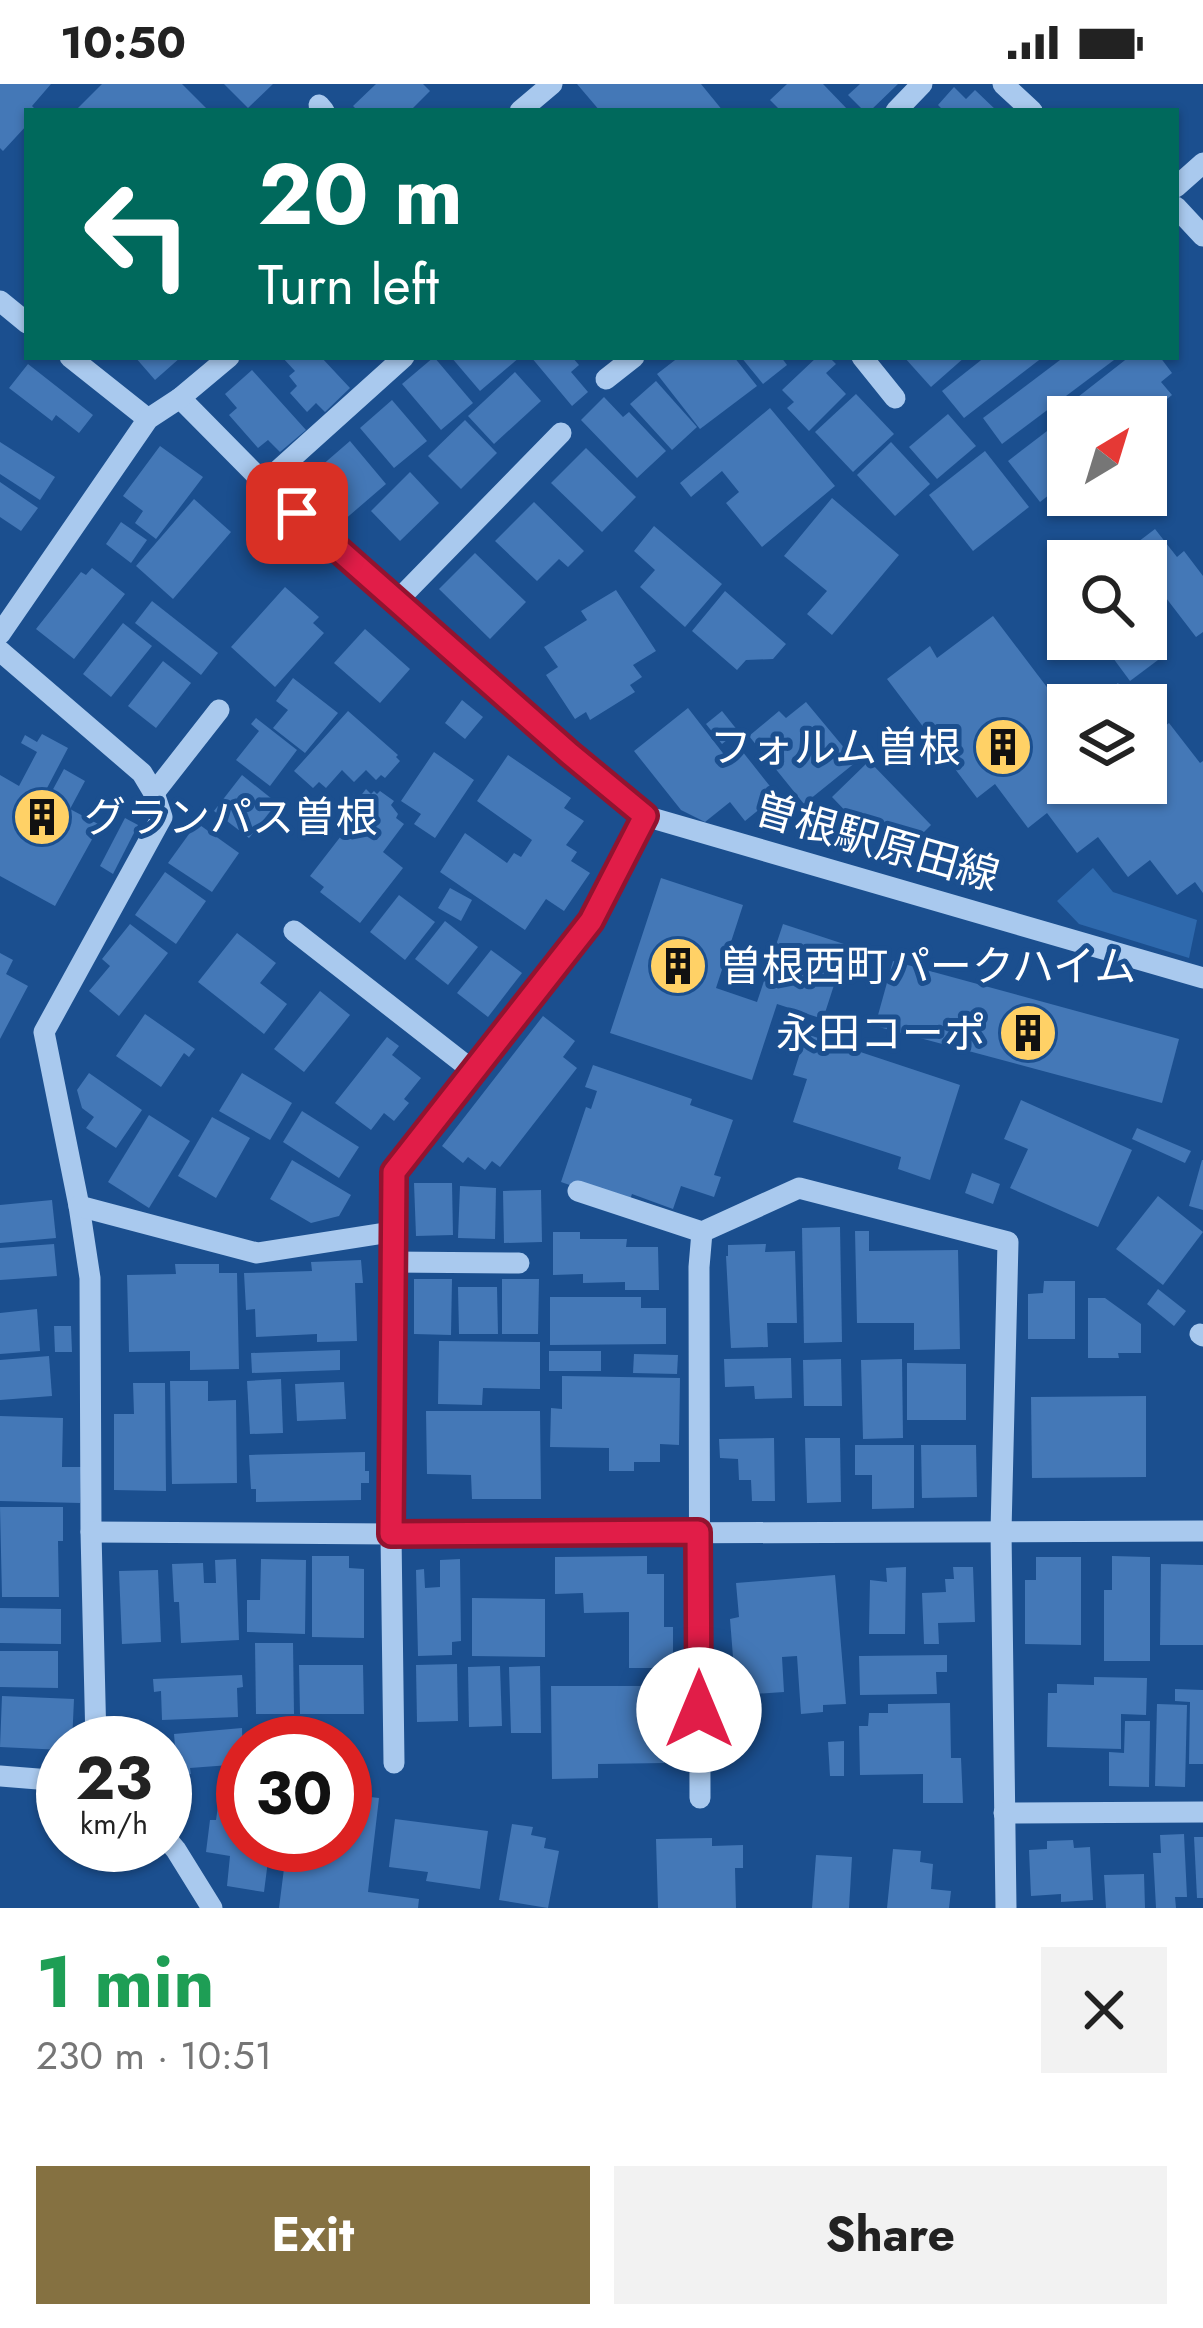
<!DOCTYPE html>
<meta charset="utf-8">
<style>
body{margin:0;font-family:Jost,"Noto Sans JP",sans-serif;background:#f2f2f2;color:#222;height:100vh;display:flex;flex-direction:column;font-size:45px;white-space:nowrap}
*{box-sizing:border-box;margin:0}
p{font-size:39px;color:#767676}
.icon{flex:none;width:66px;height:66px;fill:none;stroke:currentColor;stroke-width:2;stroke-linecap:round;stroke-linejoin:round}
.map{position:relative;height:1824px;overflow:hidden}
.details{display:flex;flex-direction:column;background:#fff;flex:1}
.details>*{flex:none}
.guide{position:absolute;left:24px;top:24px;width:1155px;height:252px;border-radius:0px;box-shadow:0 3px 9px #0004;background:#00695c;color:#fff;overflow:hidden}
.needle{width:78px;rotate:38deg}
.controls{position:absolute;left:1047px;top:312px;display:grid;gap:24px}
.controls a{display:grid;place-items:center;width:120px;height:120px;border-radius:0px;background:#fff;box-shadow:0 3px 9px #0004;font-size:60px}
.speed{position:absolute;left:36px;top:1632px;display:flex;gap:24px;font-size:60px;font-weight:700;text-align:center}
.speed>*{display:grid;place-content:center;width:156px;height:156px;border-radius:50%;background:#fff;box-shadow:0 3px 9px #0004;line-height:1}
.speed small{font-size:30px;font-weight:400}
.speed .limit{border:18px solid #d22;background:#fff;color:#111}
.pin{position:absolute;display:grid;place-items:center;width:102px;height:102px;color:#fff;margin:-51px;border-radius:24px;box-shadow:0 6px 18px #0006}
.me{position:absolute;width:132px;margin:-66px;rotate:0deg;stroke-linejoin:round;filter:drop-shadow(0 0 9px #0008)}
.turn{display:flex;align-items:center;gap:42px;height:252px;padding:0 36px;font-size:54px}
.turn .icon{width:156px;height:156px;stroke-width:2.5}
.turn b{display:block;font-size:84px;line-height:102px}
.round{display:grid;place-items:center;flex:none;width:126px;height:126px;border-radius:0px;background:#f2f2f2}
.overview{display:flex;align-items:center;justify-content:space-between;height:204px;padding:0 36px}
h1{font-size:72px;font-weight:700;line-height:90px;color:#1e9e55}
.action{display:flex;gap:24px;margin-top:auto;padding:24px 36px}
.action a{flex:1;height:138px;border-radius:0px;background:#857141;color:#fff;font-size:48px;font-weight:700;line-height:138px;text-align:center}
.action a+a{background:#f2f2f2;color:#222}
.status{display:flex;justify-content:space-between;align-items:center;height:84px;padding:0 60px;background:#fff;direction:ltr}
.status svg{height:33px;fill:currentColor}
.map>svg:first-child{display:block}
</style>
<div class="status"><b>10:50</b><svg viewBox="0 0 49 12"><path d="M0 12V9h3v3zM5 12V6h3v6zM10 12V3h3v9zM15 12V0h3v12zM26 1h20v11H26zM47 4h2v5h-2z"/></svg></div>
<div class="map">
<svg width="1203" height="1824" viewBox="0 0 1203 1824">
<rect width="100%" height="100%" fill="#1b4f8f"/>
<path fill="#2e69ad" d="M1093,784L1113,808L1197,836L1189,874L1079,840L1057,817Z"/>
<g fill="#4478b7">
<path d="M0,0H51L32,22L37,27H27V41L3,67L0,64Z"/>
<path d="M102,0H182L209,27H75Z"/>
<path d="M224,0H273L248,24Z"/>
<path d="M376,0H423L430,7L410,27H358L353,22Z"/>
<path d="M577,0H701L723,27H600Z"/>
<path d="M787,0H823L849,27H781L770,16Z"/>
<path d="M860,0H898L870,27H864L848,11Z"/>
<path d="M954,3L966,15L975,6L997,27H944L938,21Z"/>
<path d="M135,273H181L155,296Z"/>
<path d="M282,273H321L350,304L325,328L316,319L307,328L290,309L297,302L289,292L295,287Z"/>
<path d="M434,273L473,319L441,346L402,300Z"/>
<path d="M451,273H520L480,307Z"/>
<path d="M531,273H572L579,281L571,288L588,308L572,322Z"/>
<path d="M679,273H734L757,302L700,345L657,290Z"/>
<path d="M741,273H781L787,281L763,300Z"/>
<path d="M817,273H829L836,280L826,289L846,310L809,347L787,324L794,318L782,306Z"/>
<path d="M904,273H965L931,303Z"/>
<path d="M985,273H1043L964,334L942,307Z"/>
<path d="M1064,273H1118L1002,360L983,334Z"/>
<path d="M1129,273H1141L1143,276L1147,273H1160L1172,289L1161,298L1172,311L1144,333H1079L1069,320Z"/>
<path d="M28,280L93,331L79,349L56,331L52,337L9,304Z"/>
<path d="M252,286L306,346L280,368L268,356L258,364L229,331L237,324L225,310Z"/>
<path d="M515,288L541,317L494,360L468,332Z"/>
<path d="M656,297L697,343L672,366L630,320Z"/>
<path d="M856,310L894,350L853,388L815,348Z"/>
<path d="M604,313L623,333L629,328L666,367L637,394L581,336Z"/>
<path d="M392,316L427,357L394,384L360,344Z"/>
<path d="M770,324L835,402L762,463L726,419L739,408L722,387L691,413L680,399Z"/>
<path d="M948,330L976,362L937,395L909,363Z"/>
<path d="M465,336L497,369L461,405L428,372Z"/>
<path d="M1051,344L1068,365V396L1040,418L1008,377Z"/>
<path d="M350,357L386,400L343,437L328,421L335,415L313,389Z"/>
<path d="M0,358L55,393L40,416L0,390Z"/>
<path d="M891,358L930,400L895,432L857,391Z"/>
<path d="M160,362L203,393L156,455L135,439L143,427L123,412Z"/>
<path d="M586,364L636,413L602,448L551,399Z"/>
<path d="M985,367L1029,423L973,467L929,411Z"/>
<path d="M410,388L439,419L400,457L371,427Z"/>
<path d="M0,398L38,424L21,447L0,433Z"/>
<path d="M832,414L899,471L832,551L807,530L827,507L784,472Z"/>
<path d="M194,415L231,448L173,515L136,482Z"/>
<path d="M534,418L584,467L568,483L559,475L537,497L495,457Z"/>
<path d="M121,438L147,456L131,479L106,460Z"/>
<path d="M654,442L722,500L685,543L640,503L655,486L634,467Z"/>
<path d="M1155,445L1177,473L1184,467L1203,492V548L1196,553L1163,510L1146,523V477H1113Z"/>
<path d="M475,469L526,518L490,555L439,505Z"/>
<path d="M92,484L125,510L74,575L36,545L81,488L86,491Z"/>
<path d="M285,503L319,533L313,539L324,549L275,603L231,563Z"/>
<path d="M616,506L656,567L633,581L642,593L630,601L635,608L590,636L586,628L575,635L546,591L558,583L544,563L587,536L581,527Z"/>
<path d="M725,507L786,560L773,575L746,576L737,586L692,547Z"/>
<path d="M152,517L218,569L201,591L135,539Z"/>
<path d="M993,532L1068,631V699H1146V635L1156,649L1169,639L1200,679L1203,677V809L1195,798L1177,811L1150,776L1128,793L1098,753L1077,769L1047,729L1028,744L995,700L977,714L887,595L930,562L937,574Z"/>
<path d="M123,539L152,562L111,613L83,590Z"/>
<path d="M365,545L410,585L380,619L334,579Z"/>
<path d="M1099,555H1149L1162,573L1130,597Z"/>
<path d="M163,577L191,599L156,644L128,622Z"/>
<path d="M293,594L338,629L305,669L273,644L288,626L276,617Z"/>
<path d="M1118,599L1135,621H1089Z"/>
<path d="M462,616L483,633L465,655L445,639Z"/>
<path d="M806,618L856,678L804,720L749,652L779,627L786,634Z"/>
<path d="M688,624L729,677L742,667L777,711L745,737L730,718L705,738L681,726L634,667Z"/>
<path d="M348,627L398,671L396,673L400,677L385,694L381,691L376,696L366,686L354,698L342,686L326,704L319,698L313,704L294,687Z"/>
<path d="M722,627L738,647L722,660L706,640Z"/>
<path d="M256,634L297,666L270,702L236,676L259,647L251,640Z"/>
<path d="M42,650L68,664L46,706L51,709L64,685L85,697L70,725L100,741L55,822L0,792V691L19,702L37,668L21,659L25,651L37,658Z"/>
<path d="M434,668L474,696L435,754L414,740L421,730L401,717Z"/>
<path d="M508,671L571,714L564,724L584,737L566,761L577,768L571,777L590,789L564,827L546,815L525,846L440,788L465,749L507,779L514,769L521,773L532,756L477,717Z"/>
<path d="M869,677L931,741L909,763L898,750L882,765L832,713Z"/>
<path d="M242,691L277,719L249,754L214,727Z"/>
<path d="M366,705L371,710L374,707L377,710L380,707L394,717L391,721L398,730L396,734L404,740L383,768L403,784L360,839L320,808L324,803L310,792L348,743L336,733L354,710L359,714Z"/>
<path d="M125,734L138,741L113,790L100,782Z"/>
<path d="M197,739L239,769L212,808L168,779Z"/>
<path d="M165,788L206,817L176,860L135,831Z"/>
<path d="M661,794L743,821L716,904L757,918L783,840L847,861L823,935L777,920L752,996L610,949Z"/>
<path d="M450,804L472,816L461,837L438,824Z"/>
<path d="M399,811L435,838L405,876L370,848Z"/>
<path d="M445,837L478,863L448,901L415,875Z"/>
<path d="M130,840L168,869L119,932L89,907L110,882L102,875Z"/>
<path d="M237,849L276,879L260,899L287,920L264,950L198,898Z"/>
<path d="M491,866L522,889L488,933L457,909Z"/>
<path d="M0,869L13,876L6,890L28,902L0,955Z"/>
<path d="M893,877L1179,955L1162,1019L875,942Z"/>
<path d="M320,907L350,931L304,988L274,965Z"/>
<path d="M145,930L195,965L189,973L184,969L161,1003L116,972Z"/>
<path d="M543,932L575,957L563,973L577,984L500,1083L492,1077L485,1086L468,1073L463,1079L442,1062Z"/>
<path d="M806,950L960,1001L930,1096L898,1085L901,1073L793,1038L807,995L793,991Z"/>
<path d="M387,953L399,962L392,971L421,994L404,1015L409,1019L394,1037L384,1029L371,1046L335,1019Z"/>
<path d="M593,981L692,1015L690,1021L733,1036L714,1091L721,1093L714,1113L681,1102L673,1125L632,1110L628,1121L561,1098L586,1023L591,1025L597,1007L585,1003Z"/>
<path d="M89,989L142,1026L116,1064L86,1044L94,1033L82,1024L77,1006Z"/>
<path d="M242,989L292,1019L270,1056L219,1027Z"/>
<path d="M1021,1016L1132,1066L1098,1143L1010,1104L1028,1065L1004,1055Z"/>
<path d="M302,1027L359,1063L339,1094L283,1058Z"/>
<path d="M149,1031L190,1057L149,1124L108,1098Z"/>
<path d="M212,1033L250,1054L216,1114L178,1092Z"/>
<path d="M1137,1044L1191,1067L1185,1079L1132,1055Z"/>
<path d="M292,1076L351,1111L339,1132L311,1139L270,1115Z"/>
<path d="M1202,1076H1203V1126L1189,1122Z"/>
<path d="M972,1089L1000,1100L993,1120L965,1109Z"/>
<path d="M414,1099H452L453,1151L416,1152Z"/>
<path d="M460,1102L496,1104L495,1155L458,1154Z"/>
<path d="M541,1106L542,1158L504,1159L503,1107Z"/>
<path d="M1158,1112L1203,1148L1163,1201L1116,1165Z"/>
<path d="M52,1116L56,1154L0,1159V1121Z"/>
<path d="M840,1143L842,1258L804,1259L802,1144Z"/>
<path d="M855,1147H869V1167L958,1166L960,1265L914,1266V1239H857Z"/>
<path d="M553,1148H580V1155H627L626,1163H658L659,1206H625V1198L583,1199V1190L553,1191Z"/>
<path d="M54,1160L57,1192L0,1196V1164Z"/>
<path d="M766,1160L765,1168L795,1167L797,1239H767L768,1263L731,1264L726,1172H728V1161Z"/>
<path d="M361,1176L363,1199H355L357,1257L317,1258V1250L256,1253L255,1225L246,1226L244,1189L312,1187L311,1178Z"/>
<path d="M175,1180H219V1189H237L239,1285L190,1286V1267L129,1268L127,1191L176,1190Z"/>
<path d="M414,1195H452L451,1251L414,1250Z"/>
<path d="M502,1195H539L538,1250H502Z"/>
<path d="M1044,1197H1075V1255H1028V1210L1043,1209Z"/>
<path d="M458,1203H497L498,1250H459Z"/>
<path d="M1158,1205L1186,1227L1174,1242L1147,1220Z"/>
<path d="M550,1213H641V1224H666V1260L550,1261Z"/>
<path d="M1088,1214H1105L1141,1240V1269H1118L1119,1274H1088Z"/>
<path d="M37,1225L40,1267L0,1270V1229Z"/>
<path d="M54,1242H71L72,1268H55Z"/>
<path d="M439,1257L540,1258V1305L483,1304L482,1321L438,1320Z"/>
<path d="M340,1266V1286L252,1289L251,1269Z"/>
<rect x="549" y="1267" width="52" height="20"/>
<path d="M634,1270L678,1271L677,1290L633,1289Z"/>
<path d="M49,1272L52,1312L0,1316V1276Z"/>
<path d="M791,1274L792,1314L755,1315L754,1302L725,1303L724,1275Z"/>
<path d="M841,1275L842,1322H804L803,1276Z"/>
<path d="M902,1275L903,1354L863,1355L861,1276Z"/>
<path d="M907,1279L966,1280V1336H907Z"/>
<path d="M562,1292L680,1294L679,1361L660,1360V1378H634V1387H609V1364L550,1363L551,1324L562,1325Z"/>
<path d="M281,1295L283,1349L250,1350L247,1297Z"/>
<path d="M170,1297H208V1317L236,1316L237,1399L172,1400Z"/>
<path d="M344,1298L346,1335L297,1337L295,1300Z"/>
<path d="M133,1299H165L166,1407L114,1406V1330H134Z"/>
<path d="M1146,1312V1393L1032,1394L1031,1313Z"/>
<path d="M426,1327H540L541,1415H472L471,1391L427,1390Z"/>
<path d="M0,1332L63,1334L62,1383H81L80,1419L0,1417Z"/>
<path d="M774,1354L775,1417H752L751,1396H739L738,1375L720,1374L719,1355Z"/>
<path d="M805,1354H840L841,1418L807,1419Z"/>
<path d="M855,1361H914V1424L872,1425V1391H855Z"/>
<path d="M921,1361H976L977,1413L922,1414Z"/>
<path d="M365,1368V1387H369V1399H361V1416L256,1418V1405H251L249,1371Z"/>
<path d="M0,1423H63V1457H58L59,1513H2Z"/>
<path d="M312,1472H349V1484L364,1485V1554L312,1553Z"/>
<path d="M647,1472V1490H664V1543H673V1584H629V1528L584,1529L583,1509L555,1510V1473Z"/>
<path d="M1112,1472L1150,1473V1577H1104V1506H1112Z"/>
<path d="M1036,1473H1081V1561L1025,1560V1496H1036Z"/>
<path d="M236,1475L239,1556L181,1559L179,1518H174L172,1480L203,1479L204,1499H216L215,1476Z"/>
<path d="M261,1475L306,1476L305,1550L247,1548V1516H260Z"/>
<path d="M460,1475L461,1557L452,1558V1571L418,1572L416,1486L424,1485L425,1504L440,1503V1476Z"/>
<path d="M1161,1480L1203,1481V1561H1160Z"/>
<path d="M906,1483L905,1550H869L870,1496L887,1498L886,1484Z"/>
<path d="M953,1483H973L975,1538L938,1539L939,1560H924L922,1509L946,1508L945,1495H954Z"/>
<path d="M158,1486L161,1558L122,1560L119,1487Z"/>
<path d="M835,1491L846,1620L823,1621V1628L801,1630L797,1572L782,1573L784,1608L736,1611L730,1535L739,1533L736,1499Z"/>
<path d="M472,1514L545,1515V1573L472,1572Z"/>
<path d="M0,1524L61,1525V1560L0,1559Z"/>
<path d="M255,1559H293L294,1630H256Z"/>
<path d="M0,1567H58V1604L0,1603Z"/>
<path d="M947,1571V1588H936L937,1610L860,1611L859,1572Z"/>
<path d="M457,1580L458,1637L417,1638L416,1581Z"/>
<path d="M299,1581H363L364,1630H300Z"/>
<path d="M500,1582L502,1642L469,1643L468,1583Z"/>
<path d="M540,1582L541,1649H511L509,1583Z"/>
<path d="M242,1591L243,1603L237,1604L238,1633L162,1636L161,1607L154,1608L153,1595Z"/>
<path d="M1094,1593L1147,1594L1146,1631L1121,1630V1665L1047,1663L1048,1609H1057V1600L1094,1601Z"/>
<path d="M551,1602H663L664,1679L598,1680V1694L552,1695Z"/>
<path d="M1175,1605L1203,1606V1680H1189L1190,1618L1175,1617Z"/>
<path d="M2,1612L74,1615L72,1659H63V1666L0,1663Z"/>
<path d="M950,1619L951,1674H961L963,1719H923V1690L860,1691L859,1642H868L869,1629H888V1620Z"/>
<path d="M1157,1620L1187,1621L1185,1703L1155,1702Z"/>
<path d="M1125,1637H1150L1149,1703L1109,1702V1668L1124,1669Z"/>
<path d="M242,1644L243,1680L190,1684L191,1690L169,1692L167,1675H176L174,1650Z"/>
<path d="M257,1644L335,1646V1659H257Z"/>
<path d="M844,1657V1692H830L828,1658Z"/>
<path d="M345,1710L379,1714L368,1808L419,1815L418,1824H279L287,1761H345Z"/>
<path d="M218,1722L243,1725V1761H270L264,1808L227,1802L230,1772L206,1768L210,1736H216Z"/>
<path d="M395,1735L488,1747L480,1805L426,1797L428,1788L389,1783Z"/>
<path d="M512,1740L533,1743L531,1751L546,1754L544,1764L559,1767L548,1824L499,1816Z"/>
<path d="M1184,1750L1187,1813H1175L1176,1824H1156L1153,1769H1161L1160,1751Z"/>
<path d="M1194,1753H1203V1814H1197Z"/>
<path d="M712,1754V1762L743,1761V1784H735L736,1824H658L656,1755Z"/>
<path d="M1073,1756L1074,1764L1090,1763L1093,1816L1061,1818V1810L1031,1812L1029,1766L1047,1765V1757Z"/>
<path d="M893,1765L921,1767L920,1778L933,1780L931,1805L951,1807L949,1824H887Z"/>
<path d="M816,1771L852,1773L849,1824H812Z"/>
<path d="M1144,1790L1145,1824H1106L1104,1791Z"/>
</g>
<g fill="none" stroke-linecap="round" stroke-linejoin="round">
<g stroke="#a9c9ee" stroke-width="21">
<path d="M1003,0L1032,27"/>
<path d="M319,21L324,27"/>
<path d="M520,27L552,0"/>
<path d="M896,27L922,0"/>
<path d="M1176,103L1203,79"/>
<path d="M1176,123L1203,152"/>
<path d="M0,217L27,239"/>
<path d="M70,273L148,335"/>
<path d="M862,273L895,314"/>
<path d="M606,295L634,273"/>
<path d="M180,314L264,399L570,670L645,732L1203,894"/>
<path d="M264,399L404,273"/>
<path d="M397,517L561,349"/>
<path d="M0,550L148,335L180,314L229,273"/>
<path d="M0,567L142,689L154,709L162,733L44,948L79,1122L90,1194L91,1448L96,1659"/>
<path d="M154,709L219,626"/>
<path d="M294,847L472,986"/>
<path d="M578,1107L702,1148L799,1104L1008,1158L1001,1447L1006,1824"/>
<path d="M79,1122L257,1169L391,1148"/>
<path d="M391,1178L519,1179"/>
<path d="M1200,1250L1203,1252"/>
<path d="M91,1448L391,1450L1203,1447"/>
<path d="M394,1679L391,1450V1148L394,1088L591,837L645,732"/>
<path d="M0,1692L63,1697"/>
<path d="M700,1714L699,1183L702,1148"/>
<path d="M1004,1729L1203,1728"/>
<path d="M165,1753L176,1766L212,1824"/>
</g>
</g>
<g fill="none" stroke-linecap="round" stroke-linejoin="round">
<g stroke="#92132f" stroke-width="30">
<path id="route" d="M297,429L570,670L645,732L591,837L394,1088L391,1450L698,1448L699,1626"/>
</g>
<use href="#route" stroke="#e11d48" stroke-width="21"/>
</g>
<defs>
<g id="building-disc" transform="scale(3)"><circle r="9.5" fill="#ffd166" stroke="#1b4f8f"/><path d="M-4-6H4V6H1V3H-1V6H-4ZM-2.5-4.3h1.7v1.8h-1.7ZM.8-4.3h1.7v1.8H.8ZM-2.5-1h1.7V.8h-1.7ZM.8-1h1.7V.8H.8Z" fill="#111"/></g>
</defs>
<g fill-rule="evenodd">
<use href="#building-disc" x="1003" y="663"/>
<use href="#building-disc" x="42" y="733"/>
<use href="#building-disc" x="678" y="882"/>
<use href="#building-disc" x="1028" y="949"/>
</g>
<g text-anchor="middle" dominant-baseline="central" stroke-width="10" stroke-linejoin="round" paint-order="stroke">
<g font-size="42" fill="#fff" stroke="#1b4f8f" text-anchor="end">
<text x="961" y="663">フォルム曽根</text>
<text x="84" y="733" text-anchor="start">グランパス曽根</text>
<text x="720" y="882" text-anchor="start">曽根西町パークハイム</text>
<text x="986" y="949">永田コーポ</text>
</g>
<g font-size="42" fill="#fff" stroke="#1b4f8f">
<text transform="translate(877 758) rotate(16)">曽根駅原田線</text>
</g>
</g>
</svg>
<div class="controls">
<a><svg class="needle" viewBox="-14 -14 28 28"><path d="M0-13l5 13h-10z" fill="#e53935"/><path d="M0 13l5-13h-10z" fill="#767676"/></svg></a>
<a><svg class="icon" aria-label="search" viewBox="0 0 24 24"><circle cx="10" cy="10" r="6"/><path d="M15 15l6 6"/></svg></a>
<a><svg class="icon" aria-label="layers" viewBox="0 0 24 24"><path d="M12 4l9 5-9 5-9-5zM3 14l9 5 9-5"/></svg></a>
</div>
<div class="speed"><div>23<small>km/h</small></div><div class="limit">30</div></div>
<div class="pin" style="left:297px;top:429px;background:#d93025"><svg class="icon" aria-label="arrive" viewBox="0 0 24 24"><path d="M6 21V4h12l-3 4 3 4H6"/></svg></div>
<svg class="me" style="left:699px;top:1626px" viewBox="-20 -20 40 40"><circle r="19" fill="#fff"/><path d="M0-13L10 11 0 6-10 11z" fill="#e11d48"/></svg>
<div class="guide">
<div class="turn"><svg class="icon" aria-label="left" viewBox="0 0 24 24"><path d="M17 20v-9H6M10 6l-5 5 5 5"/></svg><div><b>20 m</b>Turn left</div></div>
</div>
</div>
<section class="details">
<div class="overview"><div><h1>1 min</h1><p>230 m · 10:51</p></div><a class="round"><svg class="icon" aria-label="close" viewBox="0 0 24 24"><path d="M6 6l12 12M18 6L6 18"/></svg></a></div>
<div class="action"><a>Exit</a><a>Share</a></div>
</section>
